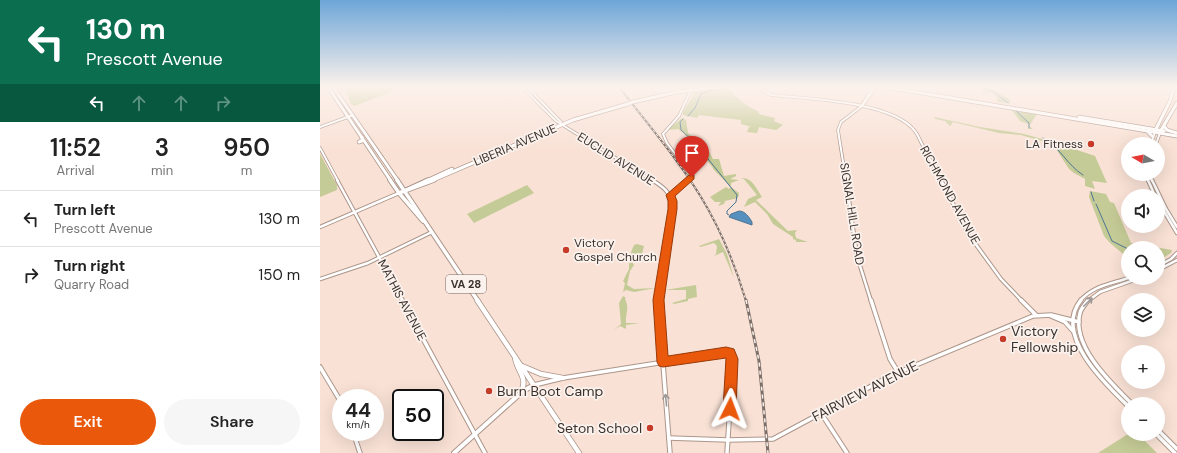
<!DOCTYPE html>
<meta charset="utf-8">
<style>
body{margin:0;font-family:"DM Sans",sans-serif;background:#f6f6f6;color:#222;height:100vh;display:flex;flex-direction:column;font-size:15px;white-space:nowrap}
*{box-sizing:border-box;margin:0}
p{font-size:13px;color:#767676}
.icon{flex:none;width:22px;height:22px;fill:none;stroke:currentColor;stroke-width:2;stroke-linecap:round;stroke-linejoin:round}
.map{position:relative;flex:1;overflow:hidden}
.side{display:flex;flex-direction:column;background:#fff;width:320px}
.side>*{flex:none}
.hud{background:#0b6e4f;color:#fff;overflow:hidden}
.needle{width:26px;rotate:280deg}
.controls{position:absolute;left:801px;top:137px;display:grid;gap:8px}
.controls a{display:grid;place-items:center;width:44px;height:44px;border-radius:50%;background:#fff;box-shadow:0 4px 16px #0002;font-size:20px}
.speed{position:absolute;left:12px;top:389px;display:flex;gap:8px;font-size:20px;font-weight:700;text-align:center}
.speed>*{display:grid;place-content:center;width:52px;height:52px;border-radius:50%;background:#fff;box-shadow:0 4px 16px #0002;line-height:1}
.speed small{font-size:10px;font-weight:400}
.speed .limit{border:2px solid #111;border-radius:6px;background:#fff;color:#111}
.pin{position:absolute;display:grid;place-items:center;width:34px;height:34px;color:#fff;margin:-41px -17px;border-radius:50% 50% 50% 0;rotate:-45deg;box-shadow:0 0 4px #0007}
.pin .icon{rotate:45deg}
.me{position:absolute;width:44px;margin:-22px;rotate:3deg;stroke-linejoin:round;filter:drop-shadow(0 0 3px #0008)}
.turn{display:flex;align-items:center;gap:14px;height:84px;padding:0 20px;font-size:18px}
.turn .icon{width:52px;height:52px;stroke-width:2.5}
.turn b{display:block;font-size:28px;line-height:34px}
.lanes{display:flex;align-items:center;height:38px;padding:0 20px;background:#0003;justify-content:center;gap:20px;direction:ltr}
.lanes .off{opacity:.35}
.eta{display:flex;justify-content:space-evenly;align-items:center;height:68px;text-align:center}
.eta b{font-size:24px;font-weight:600;line-height:28px}
.action{display:flex;gap:8px;margin-top:auto;padding:8px 20px}
.action a{flex:1;height:46px;border-radius:24px;background:#ea580c;color:#fff;font-size:16px;font-weight:600;line-height:46px;text-align:center}
.action a+a{background:#f6f6f6;color:#222}
ul{padding:0;list-style:none}
li{display:flex;align-items:center;gap:12px;height:56px;padding:0 20px;border-top:1px solid #e0e0e0}
li div{flex:1}
li b{display:block;font-size:15px}
li em{font-style:normal}
main{display:flex;flex:1;min-height:0}
.map>svg:first-child{display:block}
</style>
<main>
<section class="side">
<div class="hud">
<div class="turn"><svg class="icon" aria-label="left" viewBox="0 0 24 24"><path d="M17 20v-9H6M10 6l-5 5 5 5"/></svg><div><b>130 m</b>Prescott Avenue</div></div>
<div class="lanes"><svg class="icon" aria-label="left" viewBox="0 0 24 24"><path d="M17 20v-9H6M10 6l-5 5 5 5"/></svg><svg class="icon off" aria-label="ahead" viewBox="0 0 24 24"><path d="M12 20V5M6 11l6-6 6 6"/></svg><svg class="icon off" aria-label="ahead" viewBox="0 0 24 24"><path d="M12 20V5M6 11l6-6 6 6"/></svg><svg class="icon off" aria-label="right" viewBox="0 0 24 24"><path d="M7 20v-9h11M14 6l5 5-5 5"/></svg></div>
</div>
<div class="eta">
<div><b>11:52</b><p>Arrival</p></div>
<div><b>3</b><p>min</p></div>
<div><b>950</b><p>m</p></div>
</div>
<ul>
<li><svg class="icon" aria-label="left" viewBox="0 0 24 24"><path d="M17 20v-9H6M10 6l-5 5 5 5"/></svg><div><b>Turn left</b><p>Prescott Avenue</p></div><em>130 m</em></li>
<li><svg class="icon" aria-label="right" viewBox="0 0 24 24"><path d="M7 20v-9h11M14 6l5 5-5 5"/></svg><div><b>Turn right</b><p>Quarry Road</p></div><em>150 m</em></li>
</ul>
<div class="action"><a>Exit</a><a>Share</a></div>
</section>
<div class="map">
<svg width="857" height="453" viewBox="0 0 857 453">
<rect width="100%" height="100%" fill="#f9e1d5"/>
<g fill="#c5cb96">
<path d="M20,87H78L69,93L34,106L31,104L26,91L21,90Z"/>
<path d="M409,87C411,95 431,109 438,111L439,114L455,118L454,121L463,125L456,130L439,127L437,133L427,132L429,127H432L421,124V120L379,115L377,118L363,115V112L376,91Z"/>
<path d="M658,87C668,85 681,92 690,100V103L677,102V97L670,92L669,93L670,94L663,93V90Z"/>
<path d="M691,109L717,114L709,126L713,129H709L708,124L700,121Z"/>
<path d="M614,117L660,127L704,134L733,142L775,156L787,183L772,181L775,189L765,186V179L754,173L749,169L733,144L701,135L679,133L633,122L630,126L625,121L615,119Z"/>
<path d="M362,118L366,120L368,133L388,150L393,159H399L404,176L416,174V176L410,179L419,180L411,183V187L419,193L418,198L405,201L404,204L398,206L401,202H395L390,197L406,187L409,189L411,187L393,169V168L377,148H374L375,144L369,141V138C366,135 361,131 359,130V129L347,130Z"/>
<path d="M0,154L17,185V190L0,197Z"/>
<path d="M421,178C432,177 436,188 442,197L436,200L468,231L477,230L475,233L476,238L488,242H476V240L473,239V237L453,224L447,214L435,202L424,207L428,199L437,195L424,179Z"/>
<path d="M207,185L214,193L154,223L147,214Z"/>
<path d="M770,191L786,194L790,202L794,203L811,243L852,250L851,253L838,261V248H808V258L790,243L784,236L769,197Z"/>
<path d="M399,239L407,254L414,278L403,252L394,256L396,254L397,246L394,243L380,247L379,246Z"/>
<path d="M317,244L324,246L321,258L312,262L314,265L310,271L307,285L314,289L336,288L314,292L306,290L303,292L305,283L303,281L309,269V264L312,258L311,252L314,245Z"/>
<path d="M376,285L377,297L368,299V301L354,304L352,303L366,299V290H345Z"/>
<path d="M303,296L306,298L305,299C310,308 305,314 306,323H320L306,325V329L300,326L294,330L301,324L299,303Z"/>
<path d="M808,434H818L837,453H778Z"/>
</g>
<path fill="#5690bf" stroke="#4e7493" d="M419,211C425,211 429,217 432,222V225L409,217L411,214Z"/>
<g fill="none" stroke-linecap="round" stroke-linejoin="round">
<g stroke="#4e7493" stroke-width="1">
<path d="M660,87L674,92L688,103"/>
<path d="M696,111L709,123V128"/>
<path d="M368,116L375,108L381,94L392,90"/>
<path d="M363,119L360,122L361,130L376,144L417,195L416,202L407,211V214L409,215"/>
<path d="M723,138C740,147 747,165 763,175"/>
<path d="M771,192L774,201"/>
<path d="M776,204L792,241L808,249"/>
</g>
<g stroke="#ac968b" stroke-width="3.5">
<g id="secondary-far2">
<path d="M202,87L236,121L333,181"/>
<path d="M206,87C219,97 229,111 241,122"/>
<path d="M439,87L444,92L451,95C487,99 570,101 594,130C598,134 600,141 603,146C609,157 615,169 621,181"/>
<path d="M541,107L553,87"/>
<path d="M0,127L33,115"/>
<path d="M831,144L835,132"/>
<path d="M836,144L840,133"/>
<path d="M0,148L18,181"/>
<path d="M825,174L828,181"/>
<path d="M829,174L832,181"/>
<path d="M366,181L372,176L347,143L343,134L359,116L372,88"/>
<path d="M526,181L518,130L521,122L542,106L556,87"/>
</g>
</g>
<g stroke="#ac968b" stroke-width="4.5">
<g id="secondary-far1">
<path d="M17,180L83,301"/>
<path d="M332,180C342,186 351,192 352,205L338,301"/>
<path d="M526,180L537,256L551,301"/>
<path d="M621,180L649,235L681,279L702,301"/>
<path d="M828,180L835,196"/>
<path d="M832,180L846,209L857,227"/>
<path d="M350,195L367,180"/>
<path d="M838,201L857,233"/>
<path d="M0,227L79,193"/>
<path d="M838,266L851,259L857,253"/>
<path d="M838,270L857,260"/>
<path d="M0,279L48,263L112,232"/>
<path d="M760,301C772,286 791,284 808,278"/>
<path d="M768,301L780,292L820,278"/>
</g>
</g>
<g stroke="#ac968b" stroke-width="5.5">
<g id="secondary">
<path d="M82,300L165,453"/>
<path d="M338,300L350,453"/>
<path d="M551,300L570,359L578,372"/>
<path d="M701,300L716,315"/>
<path d="M761,300C733,334 784,383 808,406"/>
<path d="M768,300C766,304 761,308 760,313C751,346 791,383 812,404"/>
<path d="M731,316L745,322L753,331"/>
<path d="M0,367L21,402"/>
<path d="M214,385L243,378L408,352L411,354L413,359L407,453"/>
<path d="M501,413L527,453"/>
<path d="M838,430L857,449"/>
<path d="M33,432L40,453"/>
<path d="M836,434L855,453"/>
<path d="M349,438L408,440L453,439L572,375L713,316L731,315L759,322"/>
</g>
</g>
<g stroke="#ac968b" stroke-width="6">
<path id="primary" d="M134,453L203,391L214,385"/>
</g>
<g stroke="#ac968b" stroke-width="4.5">
<g id="highway-far2">
<path d="M8,87L71,181"/>
<path d="M13,87L78,181"/>
<path d="M566,87L857,136"/>
<path d="M313,102L357,92L402,87"/>
<path d="M759,117L844,131"/>
<path d="M844,126L847,130L857,133"/>
<path d="M835,131L850,101L854,87"/>
<path d="M828,132L833,137"/>
<path d="M840,132L857,103"/>
<path d="M39,142L42,141V137"/>
<path d="M106,181L132,169"/>
<path d="M111,181L253,120L308,104"/>
</g>
</g>
<g stroke="#ac968b" stroke-width="5.5">
<g id="highway-far1">
<path d="M70,180L79,193L103,221"/>
<path d="M77,180L158,301"/>
<path d="M84,191L108,180"/>
<path d="M79,193L114,180"/>
</g>
</g>
<g stroke="#ac968b" stroke-width="6">
<g id="highway">
<path d="M157,300L259,453"/>
<path d="M195,358C198,374 209,377 200,394"/>
<path d="M202,366L221,374L243,378"/>
</g>
</g>
<use href="#secondary-far2" stroke="#fff" stroke-width="2"/>
<use href="#secondary-far1" stroke="#fff" stroke-width="2.5"/>
<use href="#secondary" stroke="#fff" stroke-width="3.5"/>
<use href="#primary" stroke="#fff" stroke-width="4"/>
<use href="#highway-far2" stroke="#fff" stroke-width="3"/>
<use href="#highway-far1" stroke="#fff" stroke-width="3.5"/>
<use href="#highway" stroke="#fff" stroke-width="4.5"/>
<g stroke="#7d6e67" stroke-width="2">
<path id="rail-far1" d="M299,87C327,123 357,158 381,197C401,230 415,264 426,301"/>
</g>
<g stroke="#7d6e67" stroke-width="3">
<path id="rail" d="M426,300L439,361L448,453"/>
</g>
<use href="#rail-far1" stroke="#fbf2ed" stroke-width="1" stroke-dasharray="2.5" stroke-linecap="butt"/>
<use href="#rail" stroke="#fbf2ed" stroke-width="1.5" stroke-dasharray="4" stroke-linecap="butt"/>
<g stroke="#ac968b" stroke-width="4.5" stroke-linecap="butt">
<path id="highway-bridge" d="M308,104L313,102"/>
</g>
<use href="#highway-bridge" stroke="#fff" stroke-width="3"/>
</g>
<defs><path id="oneway-shaft" d="M-6 0H5M1.5-3L5.5 0L1.5 3" fill="none" stroke-width="1.6" stroke-linecap="round" stroke-linejoin="round"/></defs>
<g stroke="#9c9896">
<use href="#oneway-shaft" transform="translate(768 302) rotate(-45)"/>
<use href="#oneway-shaft" transform="translate(346 400) rotate(-95)"/>
</g>
<linearGradient id="sky" x2="0" y2="1"><stop stop-color="#6da6d8"/><stop offset="0.58" stop-color="#fcf2ec"/><stop offset="1" stop-color="#fcf2ec" stop-opacity="0"/></linearGradient>
<rect width="857" height="150" fill="url(#sky)"/>
<path fill="#ea580c" stroke="#983908" d="M372,174L374,175V179L355,196L357,201V209L344,300L348,356L406,347L414,349L418,359L416,409L414,413L410,415L405,413L403,409L406,358L343,367L339,366L337,362L333,300L348,209V201L346,195L369,175Z"/>
<g fill="#c73b29" stroke="#fbf2ed" stroke-width="1.5">
<circle cx="771" cy="144" r="4"/>
<circle cx="246" cy="250" r="4"/>
<circle cx="683" cy="339" r="4"/>
<circle cx="169" cy="391" r="4"/>
<circle cx="330" cy="428" r="4"/>
</g>
<g text-anchor="middle" dominant-baseline="central" stroke-width="3.5" stroke-linejoin="round" paint-order="stroke">
<rect fill="#fbf2ed" stroke="#746b66" stroke-width="1" x="126" y="275" width="40" height="18" rx="3"/>
<g font-size="11" font-weight="bold" fill="#3a312c">
<text x="146" y="284">VA 28</text>
</g>
<g font-size="12" fill="#3a312c" stroke="#fbf2ed" text-anchor="end">
<text x="763" y="144">LA Fitness</text>
<text x="254" y="243" text-anchor="start">Victory<tspan x="254" dy="14">Gospel Church</tspan></text>
</g>
<g font-size="12" fill="#3a312c" stroke="#fbf2ed">
<text transform="translate(195 145) rotate(-23)">LIBERIA AVENUE</text>
<text transform="translate(296 159) rotate(32)">EUCLID AVENUE</text>
<text transform="translate(630 195) rotate(61)">RICHMOND AVENUE</text>
<text transform="translate(532 214) rotate(81)">SIGNAL HILL ROAD</text>
<text transform="translate(82 300) rotate(62)">MATHIS AVENUE</text>
</g>
<g font-size="14" fill="#3a312c" stroke="#fbf2ed" text-anchor="start">
<text x="691" y="331">Victory<tspan x="691" dy="16">Fellowship</tspan></text>
<text x="177" y="391">Burn Boot Camp</text>
<text x="322" y="428" text-anchor="end">Seton School</text>
</g>
<g font-size="14" fill="#3a312c" stroke="#fbf2ed">
<text transform="translate(545 391) rotate(-27)">FAIRVIEW AVENUE</text>
</g>
</g>
</svg>
<div class="controls">
<a><svg class="needle" viewBox="-14 -14 28 28"><path d="M0-13l5 13h-10z" fill="#e53935"/><path d="M0 13l5-13h-10z" fill="#767676"/></svg></a>
<a><svg class="icon" aria-label="sound" viewBox="0 0 24 24"><path d="M4 9h4l5-4v14l-5-4H4zM17 9q2 3 0 6"/></svg></a>
<a><svg class="icon" aria-label="search" viewBox="0 0 24 24"><circle cx="10" cy="10" r="6"/><path d="M15 15l6 6"/></svg></a>
<a><svg class="icon" aria-label="layers" viewBox="0 0 24 24"><path d="M12 4l9 5-9 5-9-5zM3 14l9 5 9-5"/></svg></a>
<a>+</a>
<a>−</a>
</div>
<div class="speed"><div>44<small>km/h</small></div><div class="limit">50</div></div>
<div class="pin" style="left:372px;top:177px;background:#d93025"><svg class="icon" aria-label="arrive" viewBox="0 0 24 24"><path d="M6 21V4h12l-3 4 3 4H6"/></svg></div>
<svg class="me" style="left:410px;top:409px" viewBox="-20 -20 40 40"><path d="M0-17L14 15 0 8-14 15z" fill="#ea580c" stroke="#fff" stroke-width="4"/></svg>
</div>
</main>
